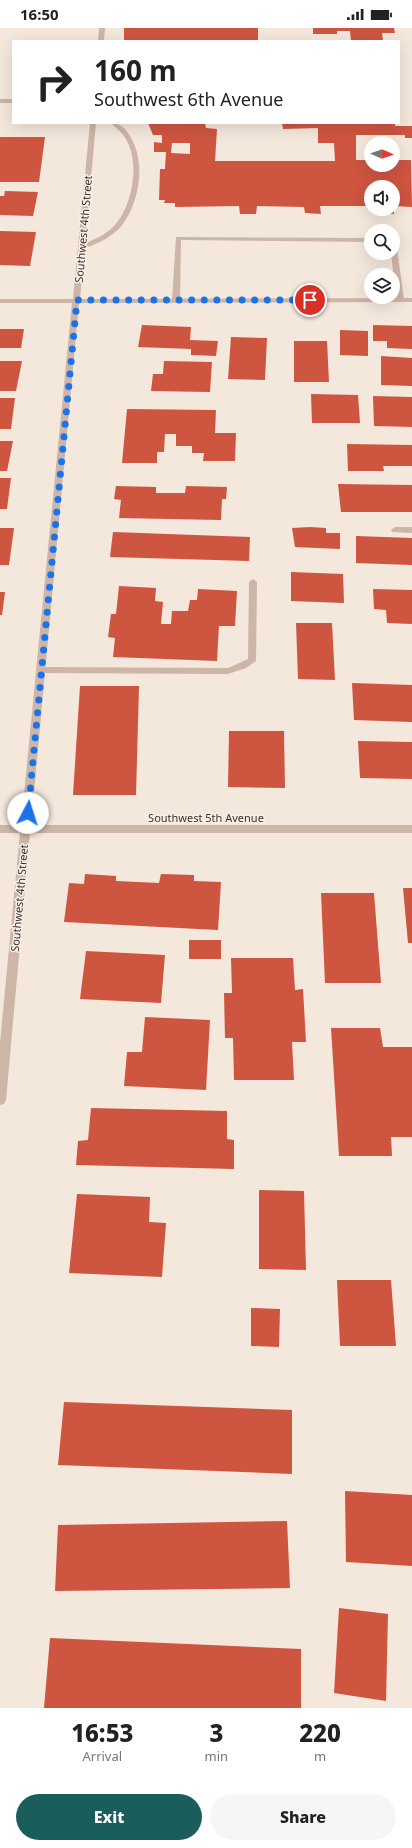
<!DOCTYPE html>
<style>
body{margin:0;font-family:"Noto Sans",sans-serif;background:#f6f6f6;color:#222;height:100vh;display:flex;flex-direction:column;font-size:15px;white-space:nowrap}
*{box-sizing:border-box;margin:0}
p{font-size:13px;color:#767676}
.icon{flex:none;width:22px;height:22px;fill:none;stroke:currentColor;stroke-width:2;stroke-linecap:round;stroke-linejoin:round}
.map{position:relative;height:1680px;overflow:hidden}
.panel{display:flex;flex-direction:column;background:#fff;flex:1}
.panel>*{flex:none}
.top-card{position:absolute;left:12px;top:12px;width:388px;height:84px;border-radius:0px;box-shadow:0 4px 16px #0002;background:#fff;color:#222;overflow:hidden}
.needle{width:26px;rotate:92deg}
.controls{position:absolute;left:364px;top:108px;display:grid;gap:8px}
.controls a{display:grid;place-items:center;width:36px;height:36px;border-radius:50%;background:#fff;box-shadow:0 4px 16px #0002;font-size:20px}
.pin{position:absolute;display:grid;place-items:center;width:34px;height:34px;color:#fff;margin:-17px;border:2px solid #fff;border-radius:50%;box-shadow:0 1px 4px #0007}
.me{position:absolute;width:44px;margin:-22px;rotate:5deg;stroke-linejoin:round;filter:drop-shadow(0 0 3px #0008)}
.turn{display:flex;align-items:center;gap:14px;height:84px;padding:0 16px;font-size:18px}
.turn .icon{width:52px;height:52px;stroke-width:2.5}
.turn b{display:block;font-size:28px;line-height:34px}
.eta{display:flex;justify-content:space-evenly;align-items:center;height:68px;text-align:center}
.eta b{font-size:24px;font-weight:800;line-height:28px}
.cta{display:flex;gap:8px;margin-top:auto;padding:8px 16px}
.cta a{flex:1;height:46px;border-radius:24px;background:#1a5e5c;color:#fff;font-size:16px;font-weight:800;line-height:46px;text-align:center}
.cta a+a{background:#f6f6f6;color:#222}
.status{display:flex;justify-content:space-between;align-items:center;height:28px;padding:0 20px;background:#fff;direction:ltr}
.status svg{height:11px;fill:currentColor}
.map>svg:first-child{display:block}
</style>
<div class="status"><b>16:50</b><svg viewBox="0 0 49 12"><path d="M0 12V9h3v3zM5 12V6h3v6zM10 12V3h3v9zM15 12V0h3v12zM26 1h20v11H26zM47 4h2v5h-2z"/></svg></div>
<div class="map">
<svg width="412" height="1680" viewBox="0 0 412 1680">
<rect width="100%" height="100%" fill="#f4e7dc"/>
<g fill="#ce5540" fill-rule="evenodd">
<rect x="124" y="0" width="134" height="13"/>
<path d="M313,0H394L395,5H382L383,13H351L350,3H337V6H313Z"/>
<path d="M148,95H205L206,100L217,101L215,133H335L334,115H318V100L283,101L282,95H395V98H412V110H405V107H356V132H371V137H393V132H411L412,179L394,178V186L379,185L378,181H393V159H371V178H320L321,186L305,185L304,179L257,178L256,186H240L239,178L175,179V175H164L165,172H159L160,141H165L166,124H154V114L162,115V107H153ZM172,115H190V126L171,125Z"/>
<path d="M0,109H45L39,154H0Z"/>
<path d="M5,163L38,164L33,188L0,187V168H4Z"/>
<path d="M0,203L36,204L30,238L0,237Z"/>
<path d="M142,297L191,299L190,312L218,313L216,328L191,327V321L138,319Z"/>
<path d="M373,297L412,298V321L387,320V313H373Z"/>
<path d="M0,301H24L21,320H0Z"/>
<path d="M340,302L368,303V328L340,327Z"/>
<path d="M231,309L267,310L265,352L228,351Z"/>
<path d="M294,313H327L329,354H294Z"/>
<path d="M381,328L412,330V358L381,357Z"/>
<path d="M0,333H22L16,363H0Z"/>
<path d="M164,333L212,334L210,364L151,363L153,346H163Z"/>
<path d="M311,366L358,367L360,395H312Z"/>
<path d="M373,368L412,369V399L374,398Z"/>
<path d="M0,370H15L11,401H0Z"/>
<path d="M127,381L216,382L215,405H236L235,433H203L204,425H192V418H176V406H165L164,424H157V435H122Z"/>
<path d="M0,413H13L7,443H0Z"/>
<path d="M347,416L412,417V438H383L384,443H348Z"/>
<path d="M0,450H11L7,481H0Z"/>
<path d="M338,456L412,457V484H341Z"/>
<path d="M116,458L156,459V465H185L186,458L227,459L226,471H222L221,492L119,490L121,472L114,471Z"/>
<path d="M310,499L326,500V505H340V521L295,519L292,500Z"/>
<path d="M0,500H14L9,537H0Z"/>
<path d="M113,504L250,509L249,533L110,529Z"/>
<path d="M356,508L412,510V537L356,535Z"/>
<path d="M291,544L343,546L344,575L291,573Z"/>
<path d="M119,558L156,560L155,573L163,574L161,596H171L172,583H188L190,572H197L198,561L237,563L235,598H219L217,633L113,629L115,610L108,609L111,586H116Z"/>
<path d="M373,561L412,562V596L387,595L386,582L374,581Z"/>
<path d="M0,564H5L2,587H0Z"/>
<path d="M296,595H332L335,652L298,651Z"/>
<path d="M352,655L412,657V694L354,692Z"/>
<path d="M80,658H139L136,767H73Z"/>
<path d="M229,703H284L285,760L228,759Z"/>
<path d="M358,713L412,714V751L360,750Z"/>
<path d="M85,846L116,848V853L159,855L161,846L194,847V853L221,854L218,902L64,894L69,855L84,856Z"/>
<path d="M403,860H412V915H408Z"/>
<path d="M321,865H374L381,955H325Z"/>
<rect x="189" y="912" width="32" height="19"/>
<path d="M86,923L165,927L161,975L80,971Z"/>
<path d="M231,930H293L295,962L303,961L306,1014H292L294,1052H234L233,1010H225L224,965H232Z"/>
<path d="M145,989L210,992L206,1062L124,1058L127,1024H142Z"/>
<path d="M331,1000H380L383,1019H412V1109H391L392,1128H339Z"/>
<path d="M91,1080L227,1083V1111L234,1112V1141L76,1137L78,1113L88,1112Z"/>
<path d="M259,1162L304,1163L306,1242L259,1241Z"/>
<path d="M77,1166L150,1169L149,1194L166,1195L162,1249L69,1245Z"/>
<path d="M337,1252H391L396,1318H340Z"/>
<path d="M251,1280L280,1281L279,1319L251,1318Z"/>
<path d="M64,1374L292,1382V1446L58,1437Z"/>
<path d="M345,1463L412,1467V1538L346,1534Z"/>
<path d="M287,1493L290,1560L55,1563L58,1497Z"/>
<path d="M339,1580L388,1586L386,1673L334,1665Z"/>
<path d="M50,1610L301,1621V1680H44Z"/>
</g>
<g fill="none" stroke-linecap="round" stroke-linejoin="round">
<g fill="#cdb5a7" fill-rule="evenodd">
<rect x="0" y="71" width="13" height="4"/>
<path d="M111,95C120,95 125,100 130,108C146,134 140,172 123,196C113,209 96,217 81,221L79,220V218C91,213 104,208 114,198C132,179 140,137 127,113C123,105 117,101 111,95Z"/>
<path d="M176,209L371,210V214L181,212L180,273L176,275L172,273Z"/>
<path d="M393,210L396,212L404,272L400,274L396,272L391,225H393Z"/>
<path d="M395,499H412V505L392,504L391,502Z"/>
<path d="M253,551L257,554L256,633L246,640L228,646L41,645L36,642L41,639L228,640L248,631L249,554Z"/>
</g>
<g fill="#cdb5a7" fill-rule="evenodd">
<path d="M99,0H105L104,13H98Z"/>
<path d="M90,95H96L80,271L412,270V274L79,275L31,797H412V805H30L6,1072L4,1076L0,1077V1015L20,805H0V797H21L72,275H0V271H73Z"/>
</g>
</g>
<g fill="none" stroke-linecap="round" stroke-linejoin="round">
<path stroke="#1a73e8" stroke-width="7" stroke-dasharray="0 12.6" d="M28,785L77,272H310"/>
</g>
<g text-anchor="middle" dominant-baseline="central" stroke-width="3" stroke-linejoin="round" paint-order="stroke">
<g font-size="11" fill="#392c28" stroke="#fbf1e9">
<text transform="translate(83 201) rotate(-85)">Southwest 4th Street</text>
<text x="206" y="789">Southwest 5th Avenue</text>
<text transform="translate(19 870) rotate(-85)">Southwest 4th Street</text>
</g>
</g>
</svg>
<div class="controls">
<a><svg class="needle" viewBox="-14 -14 28 28"><path d="M0-13l5 13h-10z" fill="#e53935"/><path d="M0 13l5-13h-10z" fill="#767676"/></svg></a>
<a><svg class="icon" aria-label="sound" viewBox="0 0 24 24"><path d="M4 9h4l5-4v14l-5-4H4zM17 9q2 3 0 6"/></svg></a>
<a><svg class="icon" aria-label="search" viewBox="0 0 24 24"><circle cx="10" cy="10" r="6"/><path d="M15 15l6 6"/></svg></a>
<a><svg class="icon" aria-label="layers" viewBox="0 0 24 24"><path d="M12 4l9 5-9 5-9-5zM3 14l9 5 9-5"/></svg></a>
</div>
<div class="pin" style="left:310px;top:272px;background:#d93025"><svg class="icon" aria-label="arrive" viewBox="0 0 24 24"><path d="M6 21V4h12l-3 4 3 4H6"/></svg></div>
<svg class="me" style="left:28px;top:785px" viewBox="-20 -20 40 40"><circle r="19" fill="#fff"/><path d="M0-13L10 11 0 6-10 11z" fill="#1a73e8"/></svg>
<div class="top-card">
<div class="turn"><svg class="icon" aria-label="right" viewBox="0 0 24 24"><path d="M7 20v-9h11M14 6l5 5-5 5"/></svg><div><b>160 m</b>Southwest 6th Avenue</div></div>
</div>
</div>
<section class="panel">
<div class="eta">
<div><b>16:53</b><p>Arrival</p></div>
<div><b>3</b><p>min</p></div>
<div><b>220</b><p>m</p></div>
</div>
<div class="cta"><a>Exit</a><a>Share</a></div>
</section>
